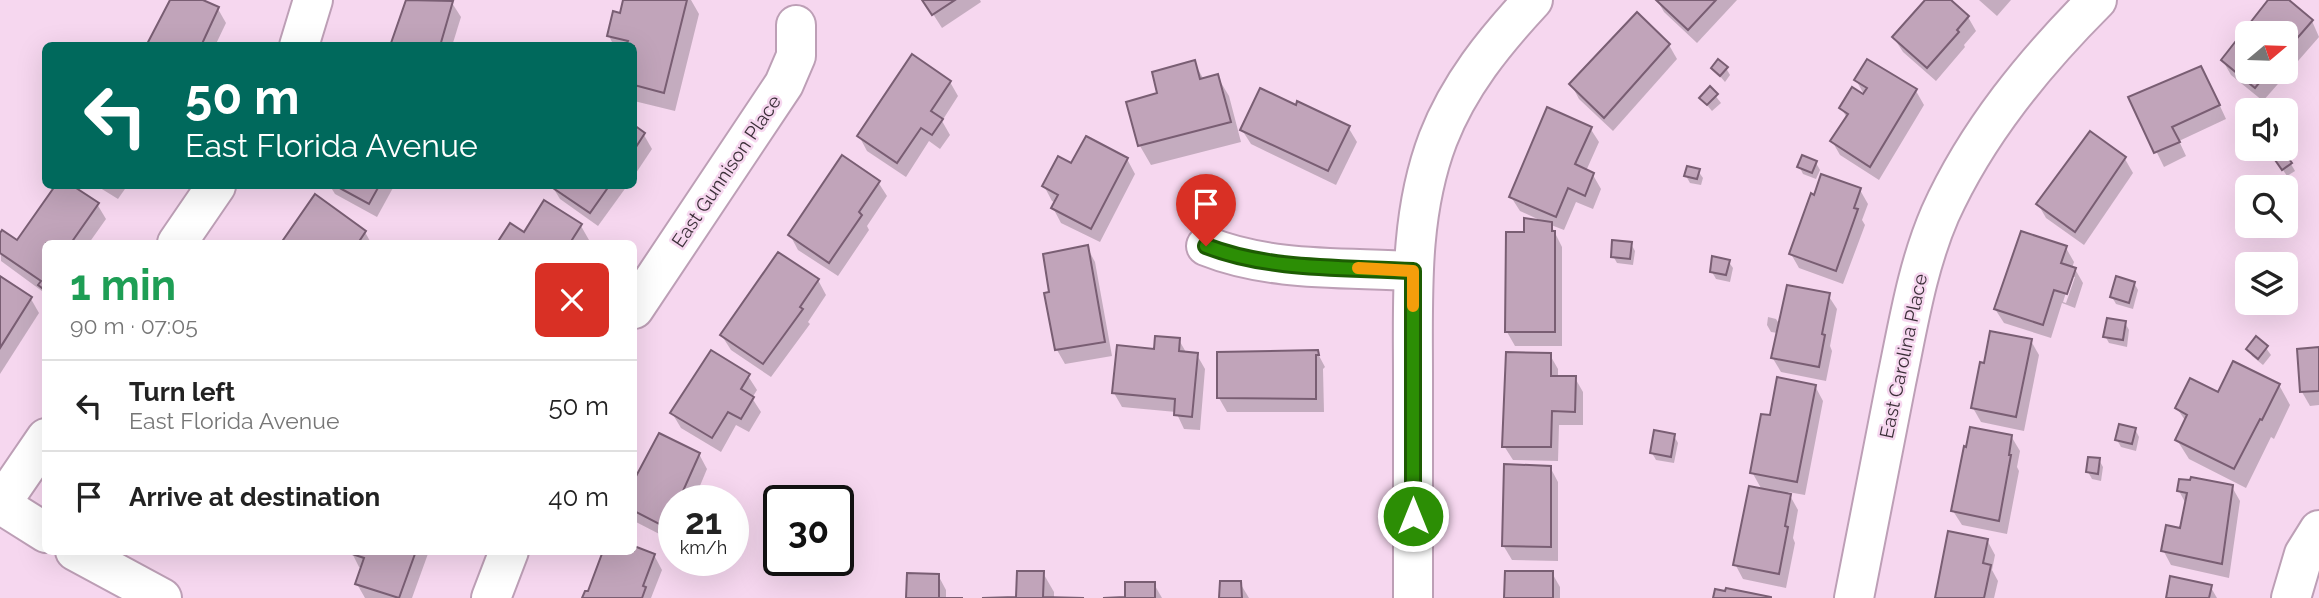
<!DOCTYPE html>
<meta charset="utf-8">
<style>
body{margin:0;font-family:Raleway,sans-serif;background:#f2f2f2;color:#222;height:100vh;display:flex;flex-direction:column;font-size:26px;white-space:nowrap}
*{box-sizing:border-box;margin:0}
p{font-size:23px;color:#767676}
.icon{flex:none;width:38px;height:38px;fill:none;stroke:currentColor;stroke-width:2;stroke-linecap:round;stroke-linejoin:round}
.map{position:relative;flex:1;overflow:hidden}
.side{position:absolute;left:42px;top:240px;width:595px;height:315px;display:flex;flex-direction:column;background:#fff;border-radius:10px;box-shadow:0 7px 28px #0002}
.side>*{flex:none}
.banner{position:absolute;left:42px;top:42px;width:595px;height:147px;border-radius:10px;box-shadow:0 7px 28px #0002;background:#00695c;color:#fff;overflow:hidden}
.needle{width:46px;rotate:71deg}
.tools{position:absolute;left:2235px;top:21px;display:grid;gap:14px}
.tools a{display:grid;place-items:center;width:63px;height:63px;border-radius:10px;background:#fff;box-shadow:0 7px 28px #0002;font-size:35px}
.speed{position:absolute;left:658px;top:485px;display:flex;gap:14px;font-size:35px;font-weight:700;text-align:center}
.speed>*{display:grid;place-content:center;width:91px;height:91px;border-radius:50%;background:#fff;box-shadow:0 7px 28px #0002;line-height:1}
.speed small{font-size:18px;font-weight:400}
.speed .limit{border:4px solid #111;border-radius:10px;background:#fff;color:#111}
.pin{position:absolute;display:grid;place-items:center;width:60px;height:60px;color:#fff;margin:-72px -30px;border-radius:50% 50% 50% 0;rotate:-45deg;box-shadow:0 0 7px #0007}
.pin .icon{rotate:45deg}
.me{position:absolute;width:77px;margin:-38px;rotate:0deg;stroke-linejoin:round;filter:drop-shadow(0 0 5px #0008)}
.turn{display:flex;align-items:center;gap:24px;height:147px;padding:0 28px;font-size:32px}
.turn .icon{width:91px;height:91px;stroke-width:2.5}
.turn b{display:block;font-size:49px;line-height:60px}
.round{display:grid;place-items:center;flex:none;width:74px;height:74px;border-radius:10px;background:#f2f2f2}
.head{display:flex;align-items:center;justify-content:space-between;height:119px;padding:0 28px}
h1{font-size:42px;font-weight:700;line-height:52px;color:#1e9e55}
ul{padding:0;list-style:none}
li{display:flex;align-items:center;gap:21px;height:91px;padding:0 28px;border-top:2px solid #e0e0e0}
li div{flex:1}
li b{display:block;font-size:26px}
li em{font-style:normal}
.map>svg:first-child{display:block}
</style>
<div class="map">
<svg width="2319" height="598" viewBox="0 0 2319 598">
<rect width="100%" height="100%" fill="#f6d7ef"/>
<g fill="#0003" fill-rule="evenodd">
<path d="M172,0H199L218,9L226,23L215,46H148Z"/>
<path d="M408,0H443L452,3L461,17L452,46H393Z"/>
<path d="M625,0H691L699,14L675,111L634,101V46H614L609,36L622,15Z"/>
<path d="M924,0H980L981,2L942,28Z"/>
<path d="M1657,0H1737L1697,43L1664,12Z"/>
<path d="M1927,0H1949L1968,17L1976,31L1964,45L1965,47L1936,81L1903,52L1894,38Z"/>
<path d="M1979,0H2011L1997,16Z"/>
<path d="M2271,0H2286L2312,21L2319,37L2263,101L2231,75L2223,61ZM2247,33H2286V72H2247Z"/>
<path d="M1669,45L1677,59L1613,131L1579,99L1571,84Z"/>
<path d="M1194,62L1204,80L1217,76L1229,96L1241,142L1151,165L1140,146L1128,103L1160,94Z"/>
<path d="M1867,62L1916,91L1924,105L1879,180L1840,155L1832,141L1847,118L1841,108L1866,98L1856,80Z"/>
<path d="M1713,68H1726L1730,75L1725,82Z"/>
<path d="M2170,79L2172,82H2209L2226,119L2179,141L2186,156L2164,167L2130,98Z"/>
<path d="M950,82L958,96L942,121L950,135L940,149L929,141L906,177L867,151L859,136Z"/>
<path d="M1710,89L1721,103L1712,111L1701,98Z"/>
<path d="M634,127L644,135L652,149L634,176Z"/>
<path d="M1348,127L1357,142L1336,185L1251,144L1242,130Z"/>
<path d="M1590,128L1599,142L1586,171L1593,175L1601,189L1593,209L1576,202L1564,230L1551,225L1562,247V346H1515L1507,332L1526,233L1544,222L1520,211L1511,197Z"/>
<path d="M1127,159L1135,174L1100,242L1061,223L1053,208L1056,203L1052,201L1044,186L1072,166Z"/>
<path d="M2125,159L2133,173L2084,245L2046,218L2038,204Z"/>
<path d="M1816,163L1820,170L1816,179L1803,174L1799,166Z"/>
<path d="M2279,164H2291L2295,171L2287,176Z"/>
<path d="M1698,171L1703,178L1701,185L1690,183L1686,176Z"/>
<path d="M878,182L887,196L867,226L869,230L838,276L798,250L790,235Z"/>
<path d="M57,186H70L97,204L106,219L89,243H46V294L1,261L0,236L18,243Z"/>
<path d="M97,186H127L118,199Z"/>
<path d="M330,186H394L377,217L335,194Z"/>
<path d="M552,186H627L598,226L560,199Z"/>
<path d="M1860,190L1868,204L1862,220L1865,225L1843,284L1799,268L1791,254L1815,197Z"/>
<path d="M315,196L365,232L371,243H283Z"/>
<path d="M510,226L524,234L581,226L589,240L587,243H499Z"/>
<path d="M1631,244L1635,251L1633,265L1617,263L1613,256Z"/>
<path d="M1087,247L1095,262L1112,356L1065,364L1057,350L1046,295L1051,294Z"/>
<path d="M2066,248L2074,262L2072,268L2075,269L2083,283L2075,308L2062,303L2051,338L2004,323L1995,309ZM2071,277H2075L2066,303L2063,302Z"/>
<path d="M1728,261L1733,268L1730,282L1716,279L1712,272Z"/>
<path d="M0,278L31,299L39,313L0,374Z"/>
<path d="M818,280L826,295L808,322L810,324L771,377L731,350L722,336Z"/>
<path d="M2134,283L2138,290L2133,309L2116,304L2112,297Z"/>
<path d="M1828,295L1837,309L1830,346L1832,351L1826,381L1781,372L1772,357L1778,333L1771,332L1767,325L1768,317L1776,319L1780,325Z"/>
<path d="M2125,323L2129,330L2127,347L2109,343L2105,336Z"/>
<path d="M1179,340L1187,354L1197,355L1205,369L1200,430L1184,429L1176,412L1122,407L1114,393L1156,350Z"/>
<path d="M2031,341L2039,355L2024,431L1981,422L1973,408L1985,365Z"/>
<path d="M2266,348L2271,355L2263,365L2252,356L2248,349Z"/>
<path d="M2319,349V405L2310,406L2302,392Z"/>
<path d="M1317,352L1325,367L1323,369L1324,412H1227L1219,398Z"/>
<path d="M1550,355L1558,369V378H1575L1583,392V425H1559L1558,461L1513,460L1504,446Z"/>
<path d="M748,376L757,390L752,398L761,412L749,432L736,425L721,452L681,428L672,413Z"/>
<path d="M2279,385L2290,405L2274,439L2271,437L2246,488L2189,459L2177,440L2186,422L2177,408L2219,394Z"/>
<path d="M1815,386L1823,401L1805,495L1788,492L1798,510L1793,538L1795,543L1786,588L1743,579L1735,564L1762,490L1752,472L1771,417Z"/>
<path d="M2135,429L2139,437L2136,451L2121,447L2117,440Z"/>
<path d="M660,435L699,454L707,469L694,500H674L673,541L634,521V485Z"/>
<path d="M1674,436L1678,443L1674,463L1656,460L1652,453Z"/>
<path d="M2011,436L2020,451L2017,467L2019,471L2007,534L1962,525L1953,511Z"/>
<path d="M2099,460L2103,467L2101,481L2092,479L2088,472Z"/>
<path d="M1550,467L1558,482V561L1512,560L1503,545Z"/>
<path d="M2232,487L2240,501L2229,578L2171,565L2163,550L2182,530L2186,504L2179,491Z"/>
<path d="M1987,540L1995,555L1992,570L1998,581L1994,598H1937Z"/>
<path d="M634,548L654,555L662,570L651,598H584L634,551Z"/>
<path d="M351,551H429L412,598H365L357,584L362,568L359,567Z"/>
<path d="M1043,573L1054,592V598H1017Z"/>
<path d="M1552,573L1560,587V598H1505Z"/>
<path d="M938,575L946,590V598H908Z"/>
<path d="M1240,583L1249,598H1221Z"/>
<path d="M1154,584L1162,598H1127Z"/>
<path d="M2210,586L2217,598H2167Z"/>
</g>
<g fill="#c1a4ba" stroke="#795e73" stroke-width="2">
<path d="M170,0H203L219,7L201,46H146Z"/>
<path d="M406,0L453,1L440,46H390Z"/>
<path d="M623,0H687L664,93L634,85V46H626L628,41L607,36L613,11L620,13Z"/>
<path d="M922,0H955L932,15Z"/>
<path d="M1656,0H1716L1688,30Z"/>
<path d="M1925,0H1951L1969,16L1957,30L1959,32L1927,68L1892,37Z"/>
<path d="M2268,0H2289L2313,20L2286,51V33H2247V72H2268L2255,88L2221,60Z"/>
<path d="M1637,12L1670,44L1604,118L1569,84Z"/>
<path d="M912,54L951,81L931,111L943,119L932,135L921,128L897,163L857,136Z"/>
<path d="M1718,59L1728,67L1720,76L1711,68Z"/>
<path d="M1867,59L1917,89L1870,167L1830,141L1848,114L1839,108L1852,87L1863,94L1867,88L1854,80Z"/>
<path d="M1195,60L1200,79L1218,74L1231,122L1138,146L1126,102L1157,93L1152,72Z"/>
<path d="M2201,66L2220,105L2172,127L2180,142L2154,153L2128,97Z"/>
<path d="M1710,86L1718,94L1707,105L1699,98Z"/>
<path d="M1260,88L1296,105L1297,101L1350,126L1328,171L1240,130Z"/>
<path d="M1547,107L1592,127L1575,164L1594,173L1585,196L1568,188L1556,217L1509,197Z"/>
<path d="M634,125L645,133L634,150Z"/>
<path d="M2090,131L2126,157L2075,232L2036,204Z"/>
<path d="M1086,136L1128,158L1091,229L1051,208L1058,195L1042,186L1058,156L1071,163Z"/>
<path d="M2282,150L2292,163L2282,170L2273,157Z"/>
<path d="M842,155L880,181L859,212L862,215L829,263L788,235Z"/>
<path d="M1802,155L1817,161L1812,173L1797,167Z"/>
<path d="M1687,166L1700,169L1697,179L1684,176Z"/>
<path d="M1821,174L1861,188L1854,208L1858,209L1836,271L1789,254L1811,193L1814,195Z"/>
<path d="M55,186H73L99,203L71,243H46V283L42,288L38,285L41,281L0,253V233L2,230L17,240Z"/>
<path d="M336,186H379L369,204Z"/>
<path d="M550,186H609L590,213Z"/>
<path d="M315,194L366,231L358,243H281Z"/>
<path d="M544,200L582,224L570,243H497L510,223L524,232Z"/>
<path d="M1524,218L1552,222V231H1555V332H1505L1506,232H1524Z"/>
<path d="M2021,231L2067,246L2061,263L2076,268L2067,294L2054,290L2043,325L1994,309Z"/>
<path d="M1612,240L1632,242L1630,259L1611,257Z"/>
<path d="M1088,245L1105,342L1055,350L1044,293L1049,292L1043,254Z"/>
<path d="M778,252L819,279L800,307L803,309L763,364L720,335Z"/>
<path d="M1712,256L1730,260L1726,275L1710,272Z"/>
<path d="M0,276L32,297L0,348Z"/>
<path d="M2116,276L2135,282L2129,303L2110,297Z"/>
<path d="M1787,285L1830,293L1822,334L1825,335L1819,367L1771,358Z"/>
<path d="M2107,318L2126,321L2123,340L2103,337Z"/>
<path d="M1990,331L2032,339L2016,417L1971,408L1980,362L1984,363Z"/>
<path d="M1155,336L1180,338L1179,351L1198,353L1192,417L1174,415L1175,399L1112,393L1117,345L1154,349Z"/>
<path d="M2256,336L2268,346L2258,359L2246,349Z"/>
<path d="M2319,347V391L2300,392L2297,349Z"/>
<path d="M711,350L750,374L741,389L754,397L741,419L728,412L712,438L670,413Z"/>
<path d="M1318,350L1319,355H1316V399L1217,398V352Z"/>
<path d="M1506,352L1551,353V376H1576L1575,412L1552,411L1551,447H1502Z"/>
<path d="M2233,361L2280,384L2262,420L2260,419L2234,469L2175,440L2187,415L2175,408L2190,378L2218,392Z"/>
<path d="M1777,377L1816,385L1797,482L1750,473L1761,414L1770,415Z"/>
<path d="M2119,424L2136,428L2132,444L2115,440Z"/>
<path d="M1970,427L2012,435L2009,455H2011L1999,521L1951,511L1964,446L1966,447Z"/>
<path d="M1654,430L1675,434L1671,457L1650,453Z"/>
<path d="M659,433L700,453L679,500H674V510L665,527L634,511V480Z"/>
<path d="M2088,457L2100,458L2098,474L2086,472Z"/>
<path d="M1504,464L1551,466V547L1502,546Z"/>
<path d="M2191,477L2233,485L2222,564L2161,551L2166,525L2180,528L2187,493L2177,491L2179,479L2190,480Z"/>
<path d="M1749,486L1791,494L1785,526L1788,527L1779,574L1733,565Z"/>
<path d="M1948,531L1988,539L1983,563L1991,565L1984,598H1935Z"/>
<path d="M634,546L655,554L643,586L646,587L642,598H582L585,591H588L603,551H634Z"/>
<path d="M350,551H416L399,598L355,584L364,558L349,553Z"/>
<path d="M1017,571H1044L1043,597L1084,598H982L1016,597Z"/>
<path d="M1505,571H1553V598H1504Z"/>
<path d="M907,573L939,574V598H963H906Z"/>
<path d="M2170,576L2212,585L2209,598H2166Z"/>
<path d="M1220,581H1241L1242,598H1219Z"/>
<path d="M1125,582H1155V598H1103L1125,597Z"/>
<path d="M1726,588L1771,597V598H1713L1715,589L1725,591Z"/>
</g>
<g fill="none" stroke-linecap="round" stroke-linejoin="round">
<g stroke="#bd9fb6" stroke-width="42">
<g id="minor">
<path d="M299,46L313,0"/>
<path d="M177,243L216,186"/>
<path d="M1206,246C1271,272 1344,267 1413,271"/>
<path d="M634,309L784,84L796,56V25"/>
<path d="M0,504L46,533"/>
<path d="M0,505L46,438"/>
<path d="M75,551L162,598"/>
<path d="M491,598L509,551"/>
<path d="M1413,598C1413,524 1413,449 1413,375C1413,296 1409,215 1438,139C1459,85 1494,42 1533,0"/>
<path d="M1854,598C1868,526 1882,455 1896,383C1908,326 1917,267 1940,214C1977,132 2035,62 2097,0"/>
<path d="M2291,598L2304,554L2319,530"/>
</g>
</g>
<use href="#minor" stroke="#fff" stroke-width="38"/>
</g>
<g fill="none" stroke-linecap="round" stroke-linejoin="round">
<g stroke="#1d5c03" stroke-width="18">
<path id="route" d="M1206,246C1271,271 1344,267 1413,271V516"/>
</g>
<use href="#route" stroke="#2c8e05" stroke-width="12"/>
<path stroke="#f59e0b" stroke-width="12" d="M1358,268L1413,271V306"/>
</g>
<g text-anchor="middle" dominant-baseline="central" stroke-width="5" stroke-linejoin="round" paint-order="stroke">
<g font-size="19" fill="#3b2f38" stroke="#f6d7ef">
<text transform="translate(726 171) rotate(-56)">East Gunnison Place</text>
<text transform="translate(1903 356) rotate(-78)">East Carolina Place</text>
</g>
</g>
</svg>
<div class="tools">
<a><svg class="needle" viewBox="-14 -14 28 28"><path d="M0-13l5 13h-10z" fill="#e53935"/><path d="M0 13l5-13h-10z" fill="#767676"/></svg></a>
<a><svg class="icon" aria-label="sound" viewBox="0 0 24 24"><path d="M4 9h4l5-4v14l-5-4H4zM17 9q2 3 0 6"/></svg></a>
<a><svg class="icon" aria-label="search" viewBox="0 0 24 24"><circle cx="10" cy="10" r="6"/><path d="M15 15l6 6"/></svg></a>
<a><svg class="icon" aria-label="layers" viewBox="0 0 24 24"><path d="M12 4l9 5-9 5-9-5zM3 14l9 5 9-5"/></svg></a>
</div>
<div class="speed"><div>21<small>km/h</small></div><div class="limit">30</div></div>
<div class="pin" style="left:1206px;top:246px;background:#d93025"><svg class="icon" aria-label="arrive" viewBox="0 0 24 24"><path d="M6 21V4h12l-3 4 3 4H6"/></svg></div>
<svg class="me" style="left:1413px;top:516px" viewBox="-20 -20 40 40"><circle r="17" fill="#2c8e05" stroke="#fff" stroke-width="3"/><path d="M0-11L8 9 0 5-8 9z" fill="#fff"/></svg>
<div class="banner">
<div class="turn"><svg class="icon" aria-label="left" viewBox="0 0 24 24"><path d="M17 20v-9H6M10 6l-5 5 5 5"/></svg><div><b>50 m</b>East Florida Avenue</div></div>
</div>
<section class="side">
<div class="head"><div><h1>1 min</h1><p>90 m · 07:05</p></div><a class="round" style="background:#d93025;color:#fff"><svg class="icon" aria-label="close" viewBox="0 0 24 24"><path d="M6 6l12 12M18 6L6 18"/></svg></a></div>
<ul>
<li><svg class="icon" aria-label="left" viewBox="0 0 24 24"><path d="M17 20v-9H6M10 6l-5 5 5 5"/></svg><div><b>Turn left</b><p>East Florida Avenue</p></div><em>50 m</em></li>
<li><svg class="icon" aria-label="arrive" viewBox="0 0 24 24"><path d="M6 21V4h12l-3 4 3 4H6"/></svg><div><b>Arrive at destination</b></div><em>40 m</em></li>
</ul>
</section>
</div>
